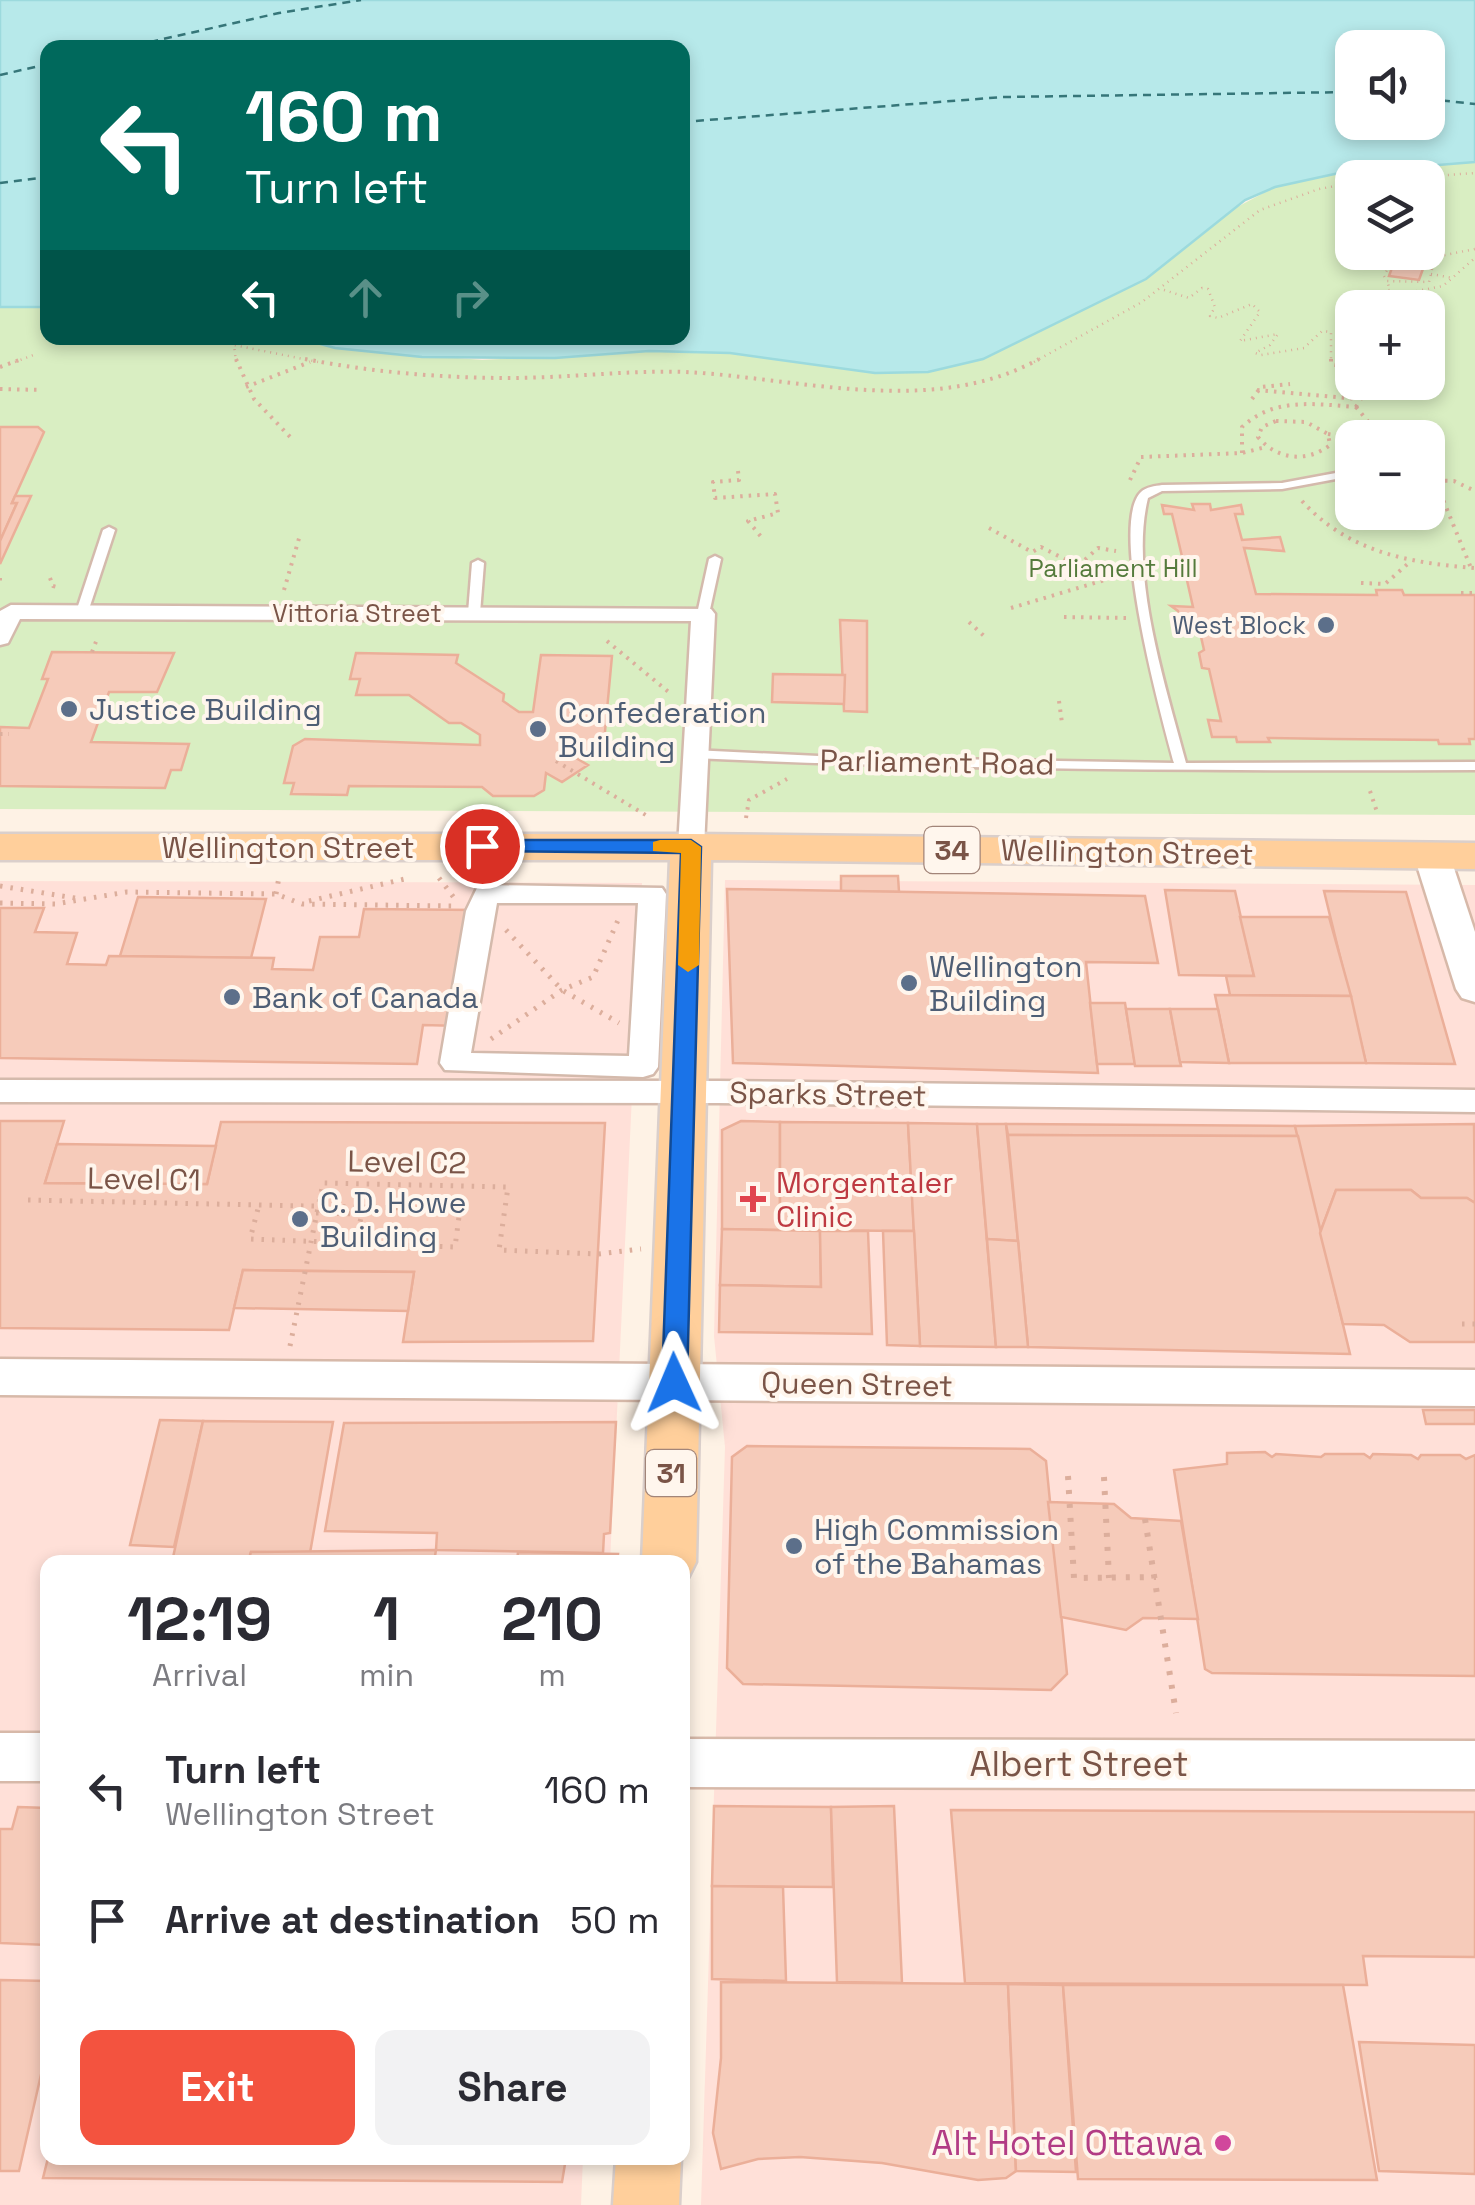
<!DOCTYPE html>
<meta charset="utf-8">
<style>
body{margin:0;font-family:"Space Grotesk",sans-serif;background:#f2f2f3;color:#2b2b33;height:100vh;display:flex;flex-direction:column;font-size:38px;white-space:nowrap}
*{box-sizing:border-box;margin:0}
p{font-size:32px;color:#7c7c81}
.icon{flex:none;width:55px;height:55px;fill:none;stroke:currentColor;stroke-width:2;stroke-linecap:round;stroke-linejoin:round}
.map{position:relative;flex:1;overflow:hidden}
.drawer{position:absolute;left:40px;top:1555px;width:650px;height:610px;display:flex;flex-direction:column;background:#fff;border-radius:20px;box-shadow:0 5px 15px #0003}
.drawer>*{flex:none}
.guide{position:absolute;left:40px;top:40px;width:650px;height:305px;border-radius:20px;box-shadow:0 5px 15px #0003;background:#00695c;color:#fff;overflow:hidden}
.tools{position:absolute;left:1335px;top:30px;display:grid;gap:20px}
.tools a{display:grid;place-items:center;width:110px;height:110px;border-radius:20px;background:#fff;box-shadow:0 5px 15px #0003;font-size:50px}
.pin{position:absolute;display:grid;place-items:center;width:85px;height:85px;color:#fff;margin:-42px;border:5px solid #fff;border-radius:50%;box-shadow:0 2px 10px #0007}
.me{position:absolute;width:110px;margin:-55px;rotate:359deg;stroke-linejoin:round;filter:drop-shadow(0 0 8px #0008)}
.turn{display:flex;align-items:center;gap:35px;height:210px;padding:0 40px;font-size:45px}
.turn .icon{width:130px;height:130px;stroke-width:2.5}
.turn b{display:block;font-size:70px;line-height:85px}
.lanes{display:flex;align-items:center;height:95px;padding:0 40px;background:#0003;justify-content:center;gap:50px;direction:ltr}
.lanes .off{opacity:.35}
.eta{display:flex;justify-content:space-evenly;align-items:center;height:170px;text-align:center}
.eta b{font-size:60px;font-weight:700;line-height:70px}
.action{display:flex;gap:20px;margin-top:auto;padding:20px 40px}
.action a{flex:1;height:115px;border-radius:20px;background:#f3533f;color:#fff;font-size:40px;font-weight:700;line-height:115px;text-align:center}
.action a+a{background:#f2f2f3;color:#2b2b33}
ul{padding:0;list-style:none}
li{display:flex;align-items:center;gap:30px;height:130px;padding:0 40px}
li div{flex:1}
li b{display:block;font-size:38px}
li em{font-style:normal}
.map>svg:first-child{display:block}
</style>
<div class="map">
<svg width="1475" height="2205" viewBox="0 0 1475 2205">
<rect width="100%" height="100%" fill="#fef2e5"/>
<g fill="#ffe0d8">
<path d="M725,880L1475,885V2205H701L725,1447L714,1336Z"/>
<path d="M0,881L642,883L610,1562H48V2158H583L581,2205H0Z"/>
</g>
<path fill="#d9eec2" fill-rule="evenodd" d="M1475,162V815L0,809V307H47L48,338H299L335,348L482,360L649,351L730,353L875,373L928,372L1275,187L1339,173ZM1352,178H1428V252H1352ZM1352,308H1428V382H1352ZM1352,438H1428V512H1352Z"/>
<path fill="#b7e9ea" stroke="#9cdadd" stroke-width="2.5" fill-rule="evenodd" d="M0,0H1475V162L1339,173L1275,187L1245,200L1146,279L983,359L928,372L875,373L730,353L649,351L555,358L422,357L335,348L299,338H682V48H48L47,307H0ZM1352,48H1428V122H1352Z"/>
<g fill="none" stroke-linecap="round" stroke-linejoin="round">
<g stroke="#367679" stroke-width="2.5" stroke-dasharray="8 6" stroke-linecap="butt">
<path d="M123,48L279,13L361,0"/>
<path d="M0,75L48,64"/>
<path d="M1428,99L1475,104"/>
<path d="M682,122L1003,97L1352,92"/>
<path d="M0,183L48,177"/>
</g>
</g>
<g fill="#f6cbba" stroke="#ebaf99" stroke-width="2.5">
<path d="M1394,262L1424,266L1419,280L1389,276Z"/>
<path d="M0,427H38L44,432L12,503H17L0,541Z"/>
<path d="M15,496H31L0,564V541L17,503H12Z"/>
<path d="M1192,504H1210L1211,510L1241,505L1243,514H1235L1242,540L1280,537L1284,551L1244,548L1256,594L1377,595L1376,590H1402L1404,595H1475V739H1469L1470,744H1439L1438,740L1334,739L1268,738L1270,742H1237L1236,737H1212L1208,720L1221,721L1209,669L1202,668L1199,653L1204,650L1199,628L1176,629L1180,624L1178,611L1171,606L1193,607L1186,576L1179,575L1177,564L1184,565L1172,514H1164L1162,505L1194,510Z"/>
<path d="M840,620L867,621V712L844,711Z"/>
<path d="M52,652L174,653L157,692H109L91,742L189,744L181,770H171L165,788L0,786V727L29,728L48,679H42Z"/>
<path d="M356,653L458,655L456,663L504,694L503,701L519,712H533L541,655L612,656L603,753H584L576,758L588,765L562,782L546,773L544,790L534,796H493L482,787L349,786L347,795L291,794L294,783H284L293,746L305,739L480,745V735L461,723H449L409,695H356L360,679H350Z"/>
<path d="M773,674L845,675L844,704L772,702Z"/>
<path d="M841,876H898L899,892L841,891Z"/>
<path d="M727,889L1145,896L1158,963L1086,962L1098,1073L733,1063Z"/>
<path d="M1165,890L1235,891L1254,976L1179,975Z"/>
<path d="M1324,891L1406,892L1455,1064L1366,1063Z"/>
<path d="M138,897L266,899L251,958L120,956Z"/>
<path d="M0,908H44L35,932L77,933L67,964L106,965L109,956L274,958L272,969L313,970L320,937H359L364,909L478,910L461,1026L423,1025L417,1064L0,1058Z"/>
<path d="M1240,917H1329L1351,996L1230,995L1226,976H1254Z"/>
<path d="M1215,995L1351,996L1366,1063H1229Z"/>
<path d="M1090,1003H1125L1135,1064H1097Z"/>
<path d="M1126,1009H1170L1181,1066H1135Z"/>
<path d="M1170,1009H1218L1229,1063L1180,1062Z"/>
<path d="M0,1121H64L45,1183L207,1184L221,1122L605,1123L593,1341L403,1342L414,1272L243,1270L229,1330L0,1328Z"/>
<path d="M780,1122V1230L722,1229V1130L741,1121Z"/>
<path d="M780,1122L908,1123L914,1231L780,1230Z"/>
<path d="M908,1123L977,1124L996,1347L920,1346Z"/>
<path d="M977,1124H1006L1018,1241L987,1239Z"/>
<path d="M1006,1124L1295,1126L1298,1136L1008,1135Z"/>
<path d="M1474,1124L1475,1203L1467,1198H1421L1411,1190H1336L1320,1233L1295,1126Z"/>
<path d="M1008,1135L1298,1136L1350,1354L1028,1347Z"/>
<path d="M57,1144L216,1146L207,1184L45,1183Z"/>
<path d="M1336,1190H1411L1421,1198H1467L1475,1203V1342H1410L1384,1325L1343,1324L1320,1233Z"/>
<path d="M722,1229L820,1231L821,1287L720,1285Z"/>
<path d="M820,1231H868L872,1334L719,1332L720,1285L821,1287Z"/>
<path d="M883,1231H914L920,1346L887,1345Z"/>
<path d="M987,1239L1018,1241L1028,1347H996Z"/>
<path d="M243,1270L306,1271L414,1272L408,1311L234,1308Z"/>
<path d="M1423,1410H1475V1424H1426Z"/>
<path d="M160,1420L203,1421L174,1547L130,1545Z"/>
<path d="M203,1421L333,1422L310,1553L251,1552L248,1562H172Z"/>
<path d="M616,1422L610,1533L604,1534L603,1553L436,1550L437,1533L325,1531L344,1423Z"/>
<path d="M747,1446L1030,1449L1046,1461L1067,1674L1051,1690L743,1684L727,1668L732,1457Z"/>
<path d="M1265,1452L1272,1457L1276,1454L1321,1457L1325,1454H1364L1370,1458L1373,1454L1411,1455L1418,1459L1421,1455H1460L1466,1459L1475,1455V1676L1212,1673L1205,1669L1174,1470L1227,1464V1453Z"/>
<path d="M1048,1502L1114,1504L1131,1518L1181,1521L1198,1619L1143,1618L1126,1630L1061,1617Z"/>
<path d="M436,1550L434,1562H248L251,1552Z"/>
<path d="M518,1552L618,1554L617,1562H517Z"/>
<path d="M714,1806L831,1807L833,1887L712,1886Z"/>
<path d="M894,1806L902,1983L837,1982L831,1807Z"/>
<path d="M18,1807L48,1808V1945L0,1943V1829H12Z"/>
<path d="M951,1810L1475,1812V1957L1363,1956L1367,1985L965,1983Z"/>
<path d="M712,1886L783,1887L786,1981L712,1979Z"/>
<path d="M0,1980L48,1981V2044L19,2171H0Z"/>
<path d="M721,1982L1008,1984L1016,2171L1006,2178L978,2180L882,2163L800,2157L758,2159L721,2169L713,2133L721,2058Z"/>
<path d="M1008,1984L1063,1985L1076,2172L1016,2171Z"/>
<path d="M1063,1985H1343L1377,2180L1078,2179Z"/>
<path d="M1359,2042L1475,2045V2174L1379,2171Z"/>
<path d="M48,2158H566L562,2182L43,2178Z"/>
</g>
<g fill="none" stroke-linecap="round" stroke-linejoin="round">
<g stroke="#d4baac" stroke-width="5">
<g id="lane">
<path d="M1352,470V476L1282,489L1162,491L1148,498C1129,575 1166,687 1186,763L1475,762V770C1214,771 954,770 693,758L687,754L693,750L839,757L1174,763C1162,719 1108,524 1141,492C1146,487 1155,486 1162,485L1282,483Z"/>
<path d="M109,527L115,530L88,612L82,616L78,615L76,612L103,530Z"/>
<path d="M715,556L721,559L709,614L703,618L697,614L709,559Z"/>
<path d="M478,560L484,563L480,613L474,617L468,613L472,563Z"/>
</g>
</g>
<g stroke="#d4baac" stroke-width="5">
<g id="street">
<path d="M11,605L711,609L715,614L704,847L691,856L678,847L691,621L20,619L8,643L0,645V611Z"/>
<path d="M487,885L662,888L666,894L658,1067L653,1074L643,1077L445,1070L440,1063L466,911L477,888ZM497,903H638L629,1056L471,1053Z"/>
<path d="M0,1080L718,1081L1475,1090V1112L718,1103L0,1102Z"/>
</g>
</g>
<g stroke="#d7b9a9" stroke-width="5">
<g id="secondary">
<path d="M1432,844L1445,848L1450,856L1475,932V1002L1462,998L1456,989L1414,856L1419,848Z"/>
<path d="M0,1359L1475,1370V1406L0,1395Z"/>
<rect x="0" y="1733" width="48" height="48"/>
<path d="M682,1739L1475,1741V1789L682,1787Z"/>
</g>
</g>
<g stroke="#dacfcb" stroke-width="5">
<g id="primary">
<path d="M0,834H691L1475,843V869L711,860L696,1562L688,1578L682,1580V1562H642L670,860H0Z"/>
<path d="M616,2158H681L679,2205H613Z"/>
</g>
</g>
<g stroke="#dcae9c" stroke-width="2.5" stroke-dasharray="1 5" stroke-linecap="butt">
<path d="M1406,178L1475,173"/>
<path d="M1428,259L1433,265L1429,282L1387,281L1384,276L1392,260L1415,261L1475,249"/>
<path d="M1431,274L1453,278"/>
<path d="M1164,290L1189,298L1202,288L1208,289L1215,307L1210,316L1218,318L1252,304L1260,312L1240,341L1278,334L1270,345L1255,353L1261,355L1304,348L1322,331L1331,332V362"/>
<path d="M1375,299L1443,286L1475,258"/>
<path d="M1376,308L1374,293L1390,290L1387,281"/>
<path d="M15,362L36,354"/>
<path d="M236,362L234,345L318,362"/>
<path d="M1034,362L1142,302L1260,210L1319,189L1352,183"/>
<path d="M1348,362L1352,346"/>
</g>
<g stroke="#dcae9c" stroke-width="4" stroke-dasharray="2.5 6" stroke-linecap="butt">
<path d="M236,359L254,399L294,441"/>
<path d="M305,359C371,372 442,378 510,378C568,378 627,370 686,372C799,378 933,418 1039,359"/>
<path d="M1331,359V364L1346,367L1348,359"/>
<path d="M0,367L22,359"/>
<path d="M246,387L310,362"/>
<path d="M0,389L42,390"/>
<path d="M1257,390L1358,399"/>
<path d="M1252,399L1261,387L1290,384"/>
<path d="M1356,407L1382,438"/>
<path d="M1356,407L1371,382"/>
<path d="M1276,421L1306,422L1328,434L1330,445C1307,463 1277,460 1258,437L1262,427Z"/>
<path d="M1328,434L1354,438"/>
<path d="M1242,453V427C1274,397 1315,404 1356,407"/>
<path d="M738,471L739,480L713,482L715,498L775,494L778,513L748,521L763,539"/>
<path d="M1130,480L1141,457L1242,453L1266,447"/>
<path d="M1428,480L1454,481L1475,491"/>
<path d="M1437,485L1471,568"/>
<path d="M1302,501C1348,552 1409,563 1475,568"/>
<path d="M989,528L1032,552L1041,547L1078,566L1098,548L1116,551"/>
<path d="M0,578V582"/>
<path d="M50,578L53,586L61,588"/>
<path d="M1361,583L1385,584L1411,561"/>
<path d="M284,590L300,535"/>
<path d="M1461,593H1475"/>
<path d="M1011,608L1118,576"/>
<path d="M1064,617L1126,618"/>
<path d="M969,622L984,636"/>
<path d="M607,641L671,694"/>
<path d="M92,652L97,639"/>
<path d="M1059,701L1062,723"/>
<path d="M0,734H9"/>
<path d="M556,761L649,817"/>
<path d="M1370,791L1378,815"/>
<path d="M746,818L749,800L787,779"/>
</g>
<g stroke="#dcae9c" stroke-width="5" stroke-dasharray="2.5 8" stroke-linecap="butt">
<path d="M439,878L455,899"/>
<path d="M0,886L81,899"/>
<path d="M276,894L279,877"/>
<path d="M309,901L409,878"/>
<path d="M0,903L55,904L127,892L276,894L302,904L454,906"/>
<path d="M506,930L562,990L619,1023"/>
<path d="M491,1039L562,990L593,977L619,918"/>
<path d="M28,1200L259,1205"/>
<path d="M259,1205L460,1209L455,1247L250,1239Z"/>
<path d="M316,1213L362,1214"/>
<path d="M355,1242L362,1214"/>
<path d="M1462,1324H1475"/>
<path d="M290,1346L323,1183L508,1187L499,1250L598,1254L641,1249"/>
</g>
<g stroke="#dcae9c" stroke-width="6" stroke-dasharray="4 10" stroke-linecap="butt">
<path d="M1068,1476L1074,1578L1156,1577"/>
<path d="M1104,1477L1109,1578"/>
<path d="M1145,1519L1176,1713"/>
</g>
<use href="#lane" fill="#fff" fill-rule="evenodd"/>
<use href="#street" fill="#fff" fill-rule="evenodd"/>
<use href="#secondary" fill="#fff" fill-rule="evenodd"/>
<use href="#primary" fill="#ffcf9b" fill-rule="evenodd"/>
</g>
<path fill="#1a73e8" stroke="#114b97" stroke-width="2.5" d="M482,840H691L701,847L687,1383L684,1390L674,1393L665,1390L662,1383L681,853L475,851V842Z"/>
<path fill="#f59e0b" d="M660,840H691L701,847L699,965L688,972L678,965L681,853L653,851V842Z"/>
<g fill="#5c6f8a" stroke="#fff6ed" stroke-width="4">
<circle cx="1326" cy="625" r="10"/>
<circle cx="69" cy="709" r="10"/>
<circle cx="538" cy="729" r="10"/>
<circle cx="909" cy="983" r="10"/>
<circle cx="232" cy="997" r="10"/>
<circle cx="300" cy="1219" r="10"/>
<circle cx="794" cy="1546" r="10"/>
</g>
<path fill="#e0444e" stroke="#fff6ed" stroke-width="4" d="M748 1184h10v10h10v10h-10v10h-10v-10h-10v-10h10z"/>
<circle fill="#d1479c" stroke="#fff6ed" stroke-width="4" cx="1223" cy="2143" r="10"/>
<g text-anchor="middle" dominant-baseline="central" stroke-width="8" stroke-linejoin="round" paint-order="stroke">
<g font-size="25" fill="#557b3c" stroke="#fff6ed">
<text x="1113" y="568">Parliament Hill</text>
</g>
<g font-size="25" fill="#7a5447" stroke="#fff6ed">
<text x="357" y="613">Vittoria Street</text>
</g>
<g font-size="25" fill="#4e5e75" stroke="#fff6ed" text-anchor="end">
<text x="1306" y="625">West Block</text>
</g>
<g fill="#fff6ed" stroke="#a28579" stroke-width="2.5">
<rect x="924.5" y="827" width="55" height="46" rx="8"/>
<rect x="646" y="1450" width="50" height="46" rx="8"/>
</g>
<g font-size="28" font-weight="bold" fill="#7a5447">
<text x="952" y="850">34</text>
<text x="671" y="1473">31</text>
</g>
<g font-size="30" fill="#4e5e75" stroke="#fff6ed" text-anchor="start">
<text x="89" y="709">Justice Building</text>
<text x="558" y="712">Confederation<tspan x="558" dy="34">Building</tspan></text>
<text x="929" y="966">Wellington<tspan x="929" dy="34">Building</tspan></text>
<text x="252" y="997">Bank of Canada</text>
<text x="320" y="1202">C. D. Howe<tspan x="320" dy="34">Building</tspan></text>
<text x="814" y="1529">High Commission<tspan x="814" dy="34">of the Bahamas</tspan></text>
</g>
<g font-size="30" fill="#7a5447" stroke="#fff6ed">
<text transform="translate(937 762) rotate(1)">Parliament Road</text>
<text x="288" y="847">Wellington Street</text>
<text transform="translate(1127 852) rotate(1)">Wellington Street</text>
<text transform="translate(828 1094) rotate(1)">Sparks Street</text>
<text transform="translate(407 1162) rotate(1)">Level C2</text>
<text transform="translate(144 1179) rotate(1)">Level C1</text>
<text transform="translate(857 1384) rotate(1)">Queen Street</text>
</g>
<g font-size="30" fill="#be3a42" stroke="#fff6ed" text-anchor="start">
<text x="776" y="1182">Morgentaler<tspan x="776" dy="34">Clinic</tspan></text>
</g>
<g font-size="35" fill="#7a5447" stroke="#fff6ed">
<text x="1079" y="1764">Albert Street</text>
</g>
<g font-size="35" fill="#b23c85" stroke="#fff6ed" text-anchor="end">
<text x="1203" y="2143">Alt Hotel Ottawa</text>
</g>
</g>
</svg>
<div class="tools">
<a><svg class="icon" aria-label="sound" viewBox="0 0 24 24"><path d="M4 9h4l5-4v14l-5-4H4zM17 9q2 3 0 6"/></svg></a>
<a><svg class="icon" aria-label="layers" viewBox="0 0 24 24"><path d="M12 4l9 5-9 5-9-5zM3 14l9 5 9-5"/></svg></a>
<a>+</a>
<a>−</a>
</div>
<div class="pin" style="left:482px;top:846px;background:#d93025"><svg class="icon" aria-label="arrive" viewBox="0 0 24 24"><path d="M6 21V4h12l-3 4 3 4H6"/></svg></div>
<svg class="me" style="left:674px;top:1383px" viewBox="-20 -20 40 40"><path d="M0-17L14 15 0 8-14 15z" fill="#1a73e8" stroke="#fff" stroke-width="4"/></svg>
<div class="guide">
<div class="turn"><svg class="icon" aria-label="left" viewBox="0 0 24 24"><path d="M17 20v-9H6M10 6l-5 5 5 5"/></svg><div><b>160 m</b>Turn left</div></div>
<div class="lanes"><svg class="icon" aria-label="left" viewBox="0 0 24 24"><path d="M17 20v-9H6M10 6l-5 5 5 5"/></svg><svg class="icon off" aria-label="ahead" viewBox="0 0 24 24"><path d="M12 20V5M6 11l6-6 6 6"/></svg><svg class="icon off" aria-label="right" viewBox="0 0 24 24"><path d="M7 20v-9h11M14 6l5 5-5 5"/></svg></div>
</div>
<section class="drawer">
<div class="eta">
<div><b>12:19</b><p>Arrival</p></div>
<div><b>1</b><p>min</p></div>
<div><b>210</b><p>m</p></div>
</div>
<ul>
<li><svg class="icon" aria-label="left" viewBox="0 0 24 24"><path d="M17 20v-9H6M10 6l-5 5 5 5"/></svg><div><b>Turn left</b><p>Wellington Street</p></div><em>160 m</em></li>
<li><svg class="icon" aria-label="arrive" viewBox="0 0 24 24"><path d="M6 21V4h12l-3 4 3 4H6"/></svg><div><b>Arrive at destination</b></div><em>50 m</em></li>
</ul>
<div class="action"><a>Exit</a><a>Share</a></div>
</section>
</div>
